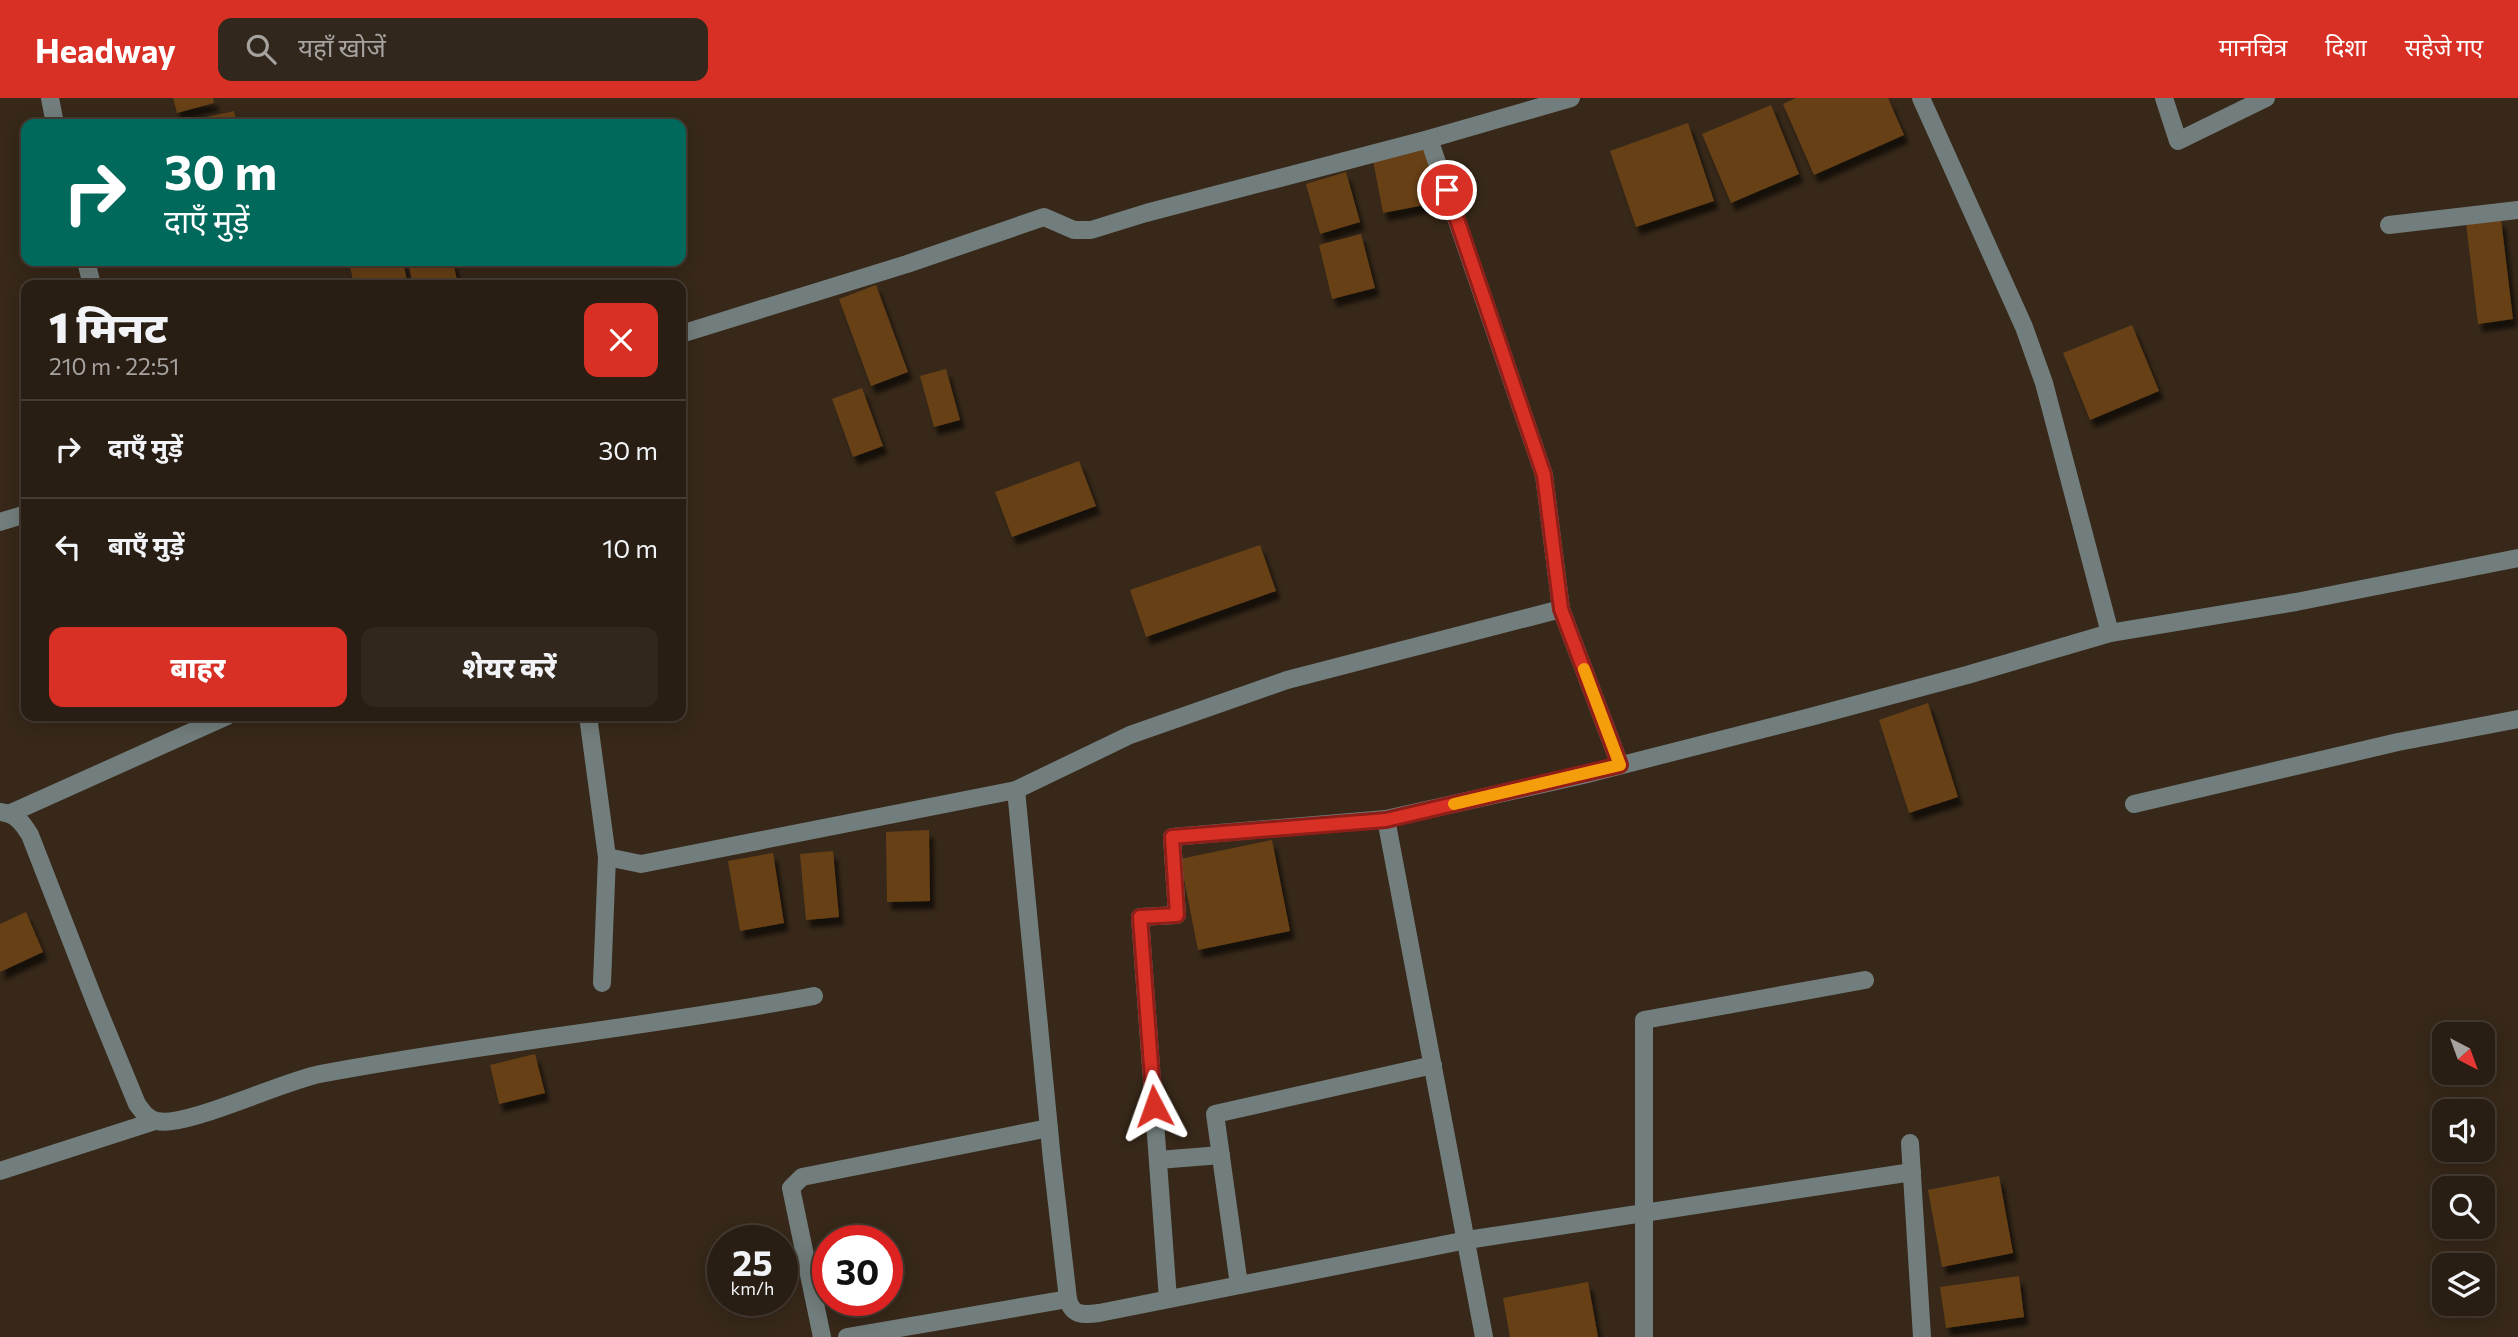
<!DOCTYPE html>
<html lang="hi">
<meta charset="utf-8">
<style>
body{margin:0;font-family:Commissioner,"Noto Sans Devanagari",sans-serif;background:#31271c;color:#f1f3f6;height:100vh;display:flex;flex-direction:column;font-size:26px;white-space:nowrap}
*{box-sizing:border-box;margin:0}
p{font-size:23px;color:#a5a2a0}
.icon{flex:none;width:38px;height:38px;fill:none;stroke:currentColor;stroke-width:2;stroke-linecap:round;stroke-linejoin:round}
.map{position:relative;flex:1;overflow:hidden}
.details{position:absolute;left:21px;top:182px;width:665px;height:441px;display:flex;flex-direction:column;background:#291e13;border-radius:14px;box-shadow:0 4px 18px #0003,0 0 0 2px #453c33}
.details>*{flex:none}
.top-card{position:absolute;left:21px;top:21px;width:665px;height:147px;border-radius:14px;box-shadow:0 4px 18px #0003,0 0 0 2px #453c33;background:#00695c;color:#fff;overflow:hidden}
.needle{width:46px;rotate:139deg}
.controls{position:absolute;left:2432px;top:924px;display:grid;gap:14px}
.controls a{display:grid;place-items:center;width:63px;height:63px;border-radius:14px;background:#291e13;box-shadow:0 4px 18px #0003,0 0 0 2px #453c33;font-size:35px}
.speed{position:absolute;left:707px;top:1127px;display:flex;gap:14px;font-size:35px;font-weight:700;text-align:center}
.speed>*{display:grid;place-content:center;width:91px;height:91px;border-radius:50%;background:#291e13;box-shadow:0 4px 18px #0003,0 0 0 2px #453c33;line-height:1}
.speed small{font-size:18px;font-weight:400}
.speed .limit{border:10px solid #d22;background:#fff;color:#111}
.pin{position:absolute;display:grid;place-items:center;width:60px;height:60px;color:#fff;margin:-30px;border:4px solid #fff;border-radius:50%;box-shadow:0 2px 7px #0007}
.me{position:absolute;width:77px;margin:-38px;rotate:356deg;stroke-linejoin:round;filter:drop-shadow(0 0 5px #0008)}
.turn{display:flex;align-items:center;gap:24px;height:147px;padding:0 28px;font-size:32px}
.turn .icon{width:91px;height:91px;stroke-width:2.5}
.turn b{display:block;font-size:49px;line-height:60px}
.round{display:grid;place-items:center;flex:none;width:74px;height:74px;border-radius:14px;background:#31271c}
.head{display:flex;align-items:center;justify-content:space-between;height:119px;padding:0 28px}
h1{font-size:42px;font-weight:800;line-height:52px}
.button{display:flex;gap:14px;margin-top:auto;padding:14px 28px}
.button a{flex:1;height:80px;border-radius:14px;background:#d93025;color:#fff;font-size:28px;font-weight:800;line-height:80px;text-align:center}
.button a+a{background:#31271c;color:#f1f3f6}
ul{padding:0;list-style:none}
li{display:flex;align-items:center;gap:21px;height:98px;padding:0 28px;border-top:2px solid #453c33}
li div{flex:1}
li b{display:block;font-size:26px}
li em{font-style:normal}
header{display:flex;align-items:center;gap:42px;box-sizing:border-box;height:98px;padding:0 35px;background:#d93025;color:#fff}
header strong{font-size:33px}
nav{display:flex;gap:38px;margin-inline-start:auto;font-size:24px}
.search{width:490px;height:63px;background:#31271c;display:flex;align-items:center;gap:18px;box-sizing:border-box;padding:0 24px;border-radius:14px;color:#a5a2a0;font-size:26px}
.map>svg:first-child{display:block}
</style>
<header>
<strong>Headway</strong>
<div class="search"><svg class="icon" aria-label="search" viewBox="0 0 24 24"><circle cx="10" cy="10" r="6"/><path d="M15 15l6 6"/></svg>यहाँ खोजें</div>
<nav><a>मानचित्र</a><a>दिशा</a><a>सहेजे गए</a></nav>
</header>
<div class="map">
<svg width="2518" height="1239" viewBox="0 0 2518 1239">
<defs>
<filter id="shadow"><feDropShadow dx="4.5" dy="8" stdDeviation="2" flood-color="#0009"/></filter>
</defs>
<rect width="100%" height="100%" fill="#372819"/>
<g fill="#674117" filter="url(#shadow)">
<path d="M173,0H213L214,5L177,15Z"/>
<path d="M1796,0H1888L1904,37L1814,77L1783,6Z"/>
<path d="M1771,7L1799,76L1731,105L1702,36Z"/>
<path d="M234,13L237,26H194L193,22Z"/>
<path d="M1688,25L1714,103L1636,129L1610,53Z"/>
<path d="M1429,50L1440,104L1383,115L1373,62Z"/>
<path d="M1346,74L1360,124L1320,136L1306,86Z"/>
<path d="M2501,121L2513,221L2478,226L2466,125Z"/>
<path d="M1361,136L1375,190L1332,201L1319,147Z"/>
<path d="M349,163H403L408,187H354Z"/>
<path d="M408,163H453L458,187H413Z"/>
<path d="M876,187L908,274L871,288L839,201Z"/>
<path d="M2132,227L2159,293L2090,322L2063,255Z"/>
<path d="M946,271L960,322L934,329L920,278Z"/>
<path d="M862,290L883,348L853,359L832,301Z"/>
<path d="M1079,363L1096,408L1012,439L995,394Z"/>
<path d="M1260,447L1276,493L1146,539L1130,492Z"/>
<path d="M1928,605L1958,699L1909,715L1879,622Z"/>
<path d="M929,732L930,803L887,804L886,734Z"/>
<path d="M1272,742L1290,833L1198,852L1180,761Z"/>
<path d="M833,753L839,819L806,822L800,756Z"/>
<path d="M773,755L784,825L740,833L728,763Z"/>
<path d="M26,814L43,854L0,874V826Z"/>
<path d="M535,956L545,995L499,1006L490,967Z"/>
<path d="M1999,1078L2013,1155L1942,1169L1928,1092Z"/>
<path d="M2019,1178L2024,1219L1946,1230L1940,1189Z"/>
<path d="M1588,1184L1598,1239H1510L1503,1200Z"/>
</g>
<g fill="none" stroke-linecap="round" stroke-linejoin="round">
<g stroke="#727e7d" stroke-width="18">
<path d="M50,0L55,26"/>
<path d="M1921,0L2024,229L2044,285L2110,535"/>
<path d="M2164,0L2178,43L2266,0"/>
<path d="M1429,41L1544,377L1561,511L1620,667"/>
<path d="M2389,127L2518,112"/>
<path d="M86,163L92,187"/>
<path d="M681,236L907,166L1044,119L1074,132H1091L1146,115L1429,41L1571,0"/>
<path d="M0,424L26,416"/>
<path d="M588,618L607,759L602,885"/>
<path d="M1016,692L1052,1062L1068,1201C1072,1218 1083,1217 1099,1215L1467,1142L1912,1074"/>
<path d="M2134,706L2398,644L2518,621"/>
<path d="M0,714C16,716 22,724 30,737L95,904L137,1006C143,1014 147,1021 157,1023C185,1030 283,983 320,976C484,945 650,929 814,898"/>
<path d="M11,715L227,618"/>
<path d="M1386,721L1484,1239"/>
<path d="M607,759L641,766L1016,692L1130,637L1287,582L1561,511"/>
<path d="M1910,1045L1922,1239"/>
<path d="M1158,1062L1221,1057"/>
<path d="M0,1073L155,1023"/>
<path d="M1239,1187L1215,1016L1433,967"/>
<path d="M1168,1201L1140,819L1177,817L1172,739L1386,721L1583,677L1814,618L1967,577L2110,535L2296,504L2518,460"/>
<path d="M822,1239L791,1090L802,1079L1049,1030"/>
<path d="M847,1239L1068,1201"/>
<path d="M1644,1239V922L1865,882"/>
</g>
</g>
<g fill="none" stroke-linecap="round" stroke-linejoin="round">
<g stroke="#8d1f18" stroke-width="18">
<path id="route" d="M1154,1008L1140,819L1177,817L1172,739L1386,722L1620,667L1561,511L1544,377L1447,92"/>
</g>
<use href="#route" stroke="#d93025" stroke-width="12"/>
<path stroke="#f59e0b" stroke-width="12" d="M1454,706L1620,667L1584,571"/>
</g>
</svg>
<div class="controls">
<a><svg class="needle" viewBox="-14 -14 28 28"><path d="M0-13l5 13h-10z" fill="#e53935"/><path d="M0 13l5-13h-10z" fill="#a5a2a0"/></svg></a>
<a><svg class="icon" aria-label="sound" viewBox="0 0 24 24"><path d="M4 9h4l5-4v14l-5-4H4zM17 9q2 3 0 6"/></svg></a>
<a><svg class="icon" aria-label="search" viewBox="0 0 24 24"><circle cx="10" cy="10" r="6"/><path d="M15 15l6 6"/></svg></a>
<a><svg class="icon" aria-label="layers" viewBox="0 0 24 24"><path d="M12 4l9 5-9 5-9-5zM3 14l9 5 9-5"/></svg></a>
</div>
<div class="speed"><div>25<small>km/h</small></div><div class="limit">30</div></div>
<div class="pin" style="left:1447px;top:92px;background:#d93025"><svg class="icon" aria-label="arrive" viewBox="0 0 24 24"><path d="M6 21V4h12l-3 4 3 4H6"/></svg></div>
<svg class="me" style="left:1154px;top:1008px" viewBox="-20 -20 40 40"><path d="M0-17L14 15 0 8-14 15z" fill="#d93025" stroke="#fff" stroke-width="4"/></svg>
<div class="top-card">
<div class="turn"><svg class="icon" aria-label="right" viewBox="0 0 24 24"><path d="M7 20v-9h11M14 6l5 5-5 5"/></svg><div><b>30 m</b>दाएँ मुड़ें</div></div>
</div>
<section class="details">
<div class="head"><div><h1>1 मिनट</h1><p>210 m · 22:51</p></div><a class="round" style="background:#d93025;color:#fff"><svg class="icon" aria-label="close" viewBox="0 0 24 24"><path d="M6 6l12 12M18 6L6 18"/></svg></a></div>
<ul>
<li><svg class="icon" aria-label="right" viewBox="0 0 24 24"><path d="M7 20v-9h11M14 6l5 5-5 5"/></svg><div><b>दाएँ मुड़ें</b></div><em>30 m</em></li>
<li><svg class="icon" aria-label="left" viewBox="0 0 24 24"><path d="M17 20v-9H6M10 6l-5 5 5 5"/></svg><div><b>बाएँ मुड़ें</b></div><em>10 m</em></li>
</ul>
<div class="button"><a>बाहर</a><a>शेयर करें</a></div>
</section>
</div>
